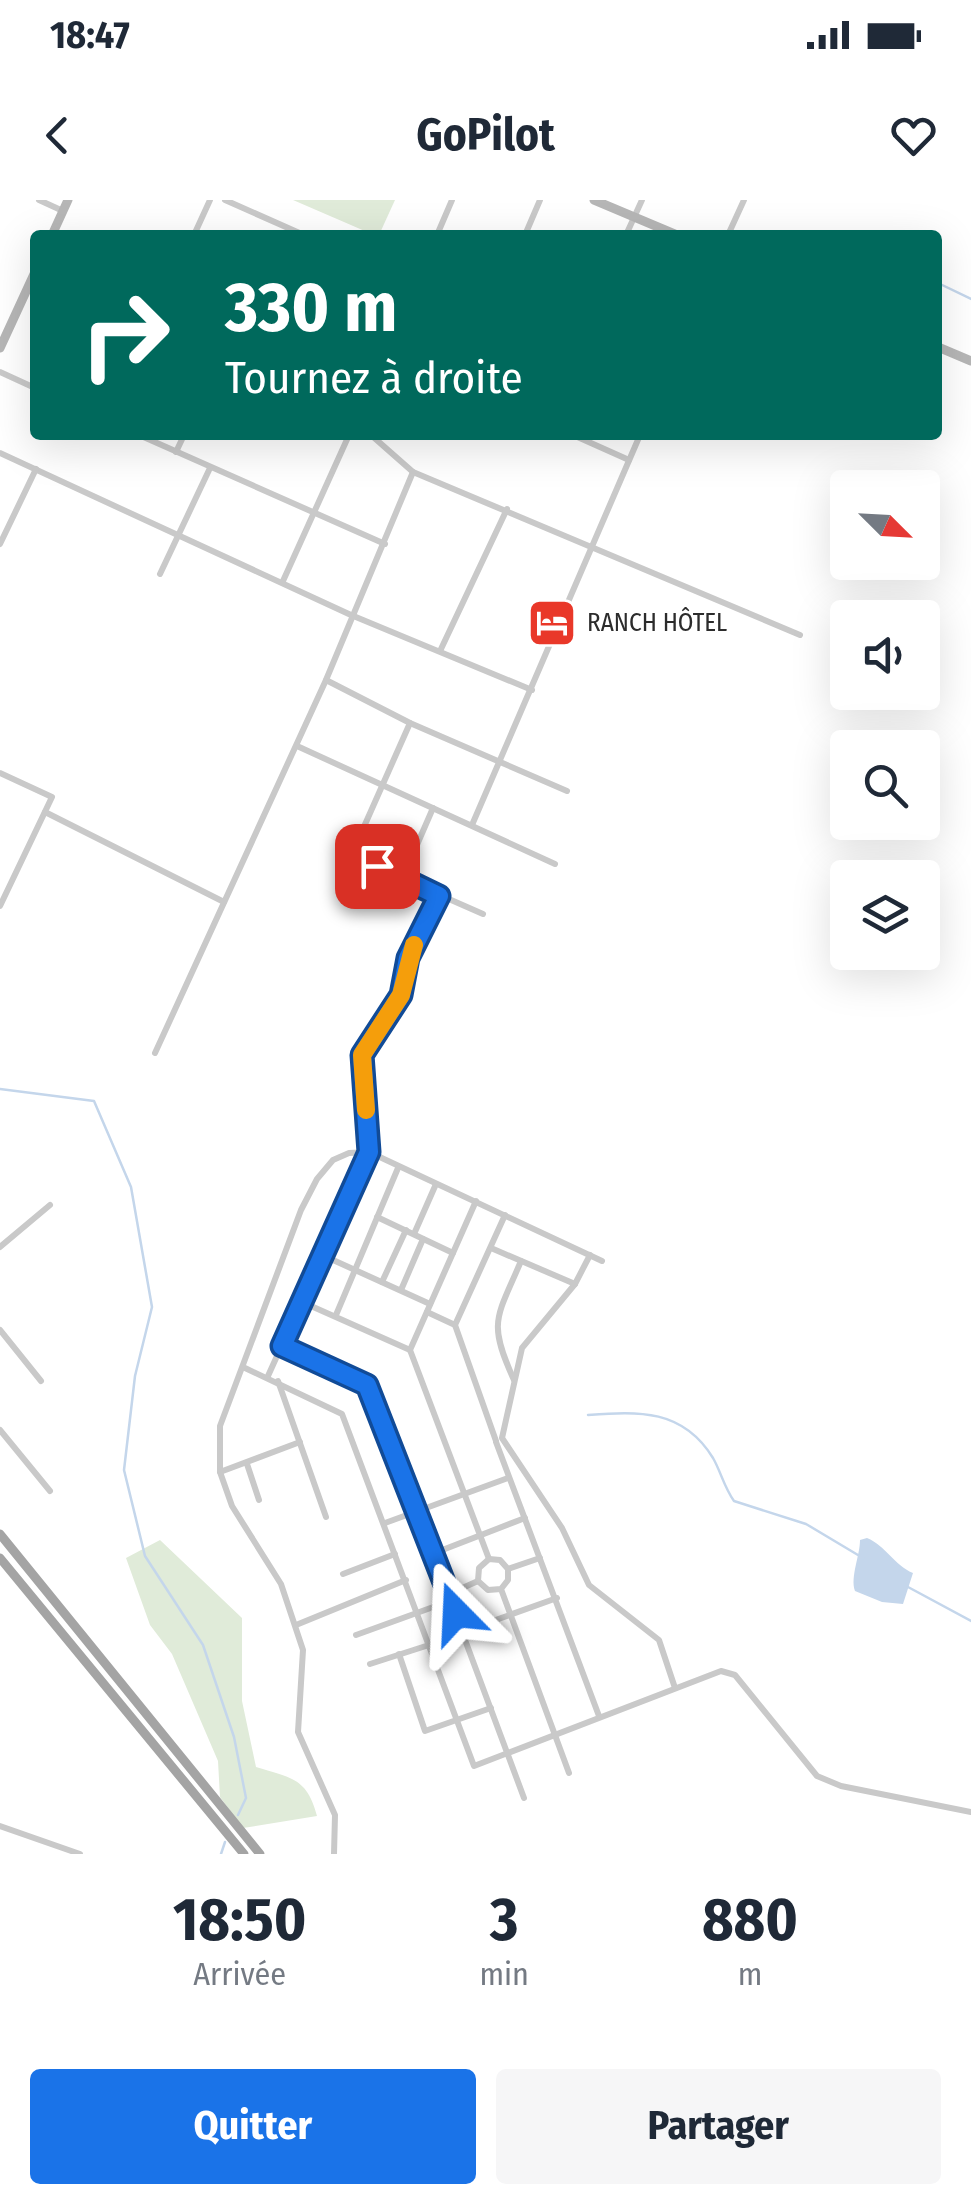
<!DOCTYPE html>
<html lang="fr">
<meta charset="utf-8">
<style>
body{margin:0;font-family:"Fira Sans Condensed",sans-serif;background:#f6f6f7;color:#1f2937;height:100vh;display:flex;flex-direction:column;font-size:38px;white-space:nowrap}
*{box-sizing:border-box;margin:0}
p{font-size:32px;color:#747a83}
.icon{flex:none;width:55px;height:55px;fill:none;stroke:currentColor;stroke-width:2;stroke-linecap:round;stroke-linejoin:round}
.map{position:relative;height:1654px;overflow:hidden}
.panel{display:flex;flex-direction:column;background:#fff;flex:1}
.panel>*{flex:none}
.top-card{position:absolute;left:30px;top:30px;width:912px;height:210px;border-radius:10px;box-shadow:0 10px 40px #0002;background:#00695c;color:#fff;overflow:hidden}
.needle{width:65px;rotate:114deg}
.controls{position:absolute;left:830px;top:270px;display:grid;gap:20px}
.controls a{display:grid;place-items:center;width:110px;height:110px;border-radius:10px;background:#fff;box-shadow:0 10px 40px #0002;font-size:50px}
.pin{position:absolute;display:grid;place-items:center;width:85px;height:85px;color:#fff;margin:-42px;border-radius:20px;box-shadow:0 5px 15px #0006}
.me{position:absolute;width:110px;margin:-55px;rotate:339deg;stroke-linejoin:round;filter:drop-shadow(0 0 8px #0008)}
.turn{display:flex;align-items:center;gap:35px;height:210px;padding:0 30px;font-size:45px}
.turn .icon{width:130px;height:130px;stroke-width:2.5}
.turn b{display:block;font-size:70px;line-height:85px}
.eta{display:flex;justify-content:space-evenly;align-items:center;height:170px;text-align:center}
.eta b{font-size:60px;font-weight:700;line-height:70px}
.action{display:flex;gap:20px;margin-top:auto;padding:20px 30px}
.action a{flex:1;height:115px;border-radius:10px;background:#1a73e8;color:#fff;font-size:40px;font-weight:700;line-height:115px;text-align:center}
.action a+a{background:#f6f6f7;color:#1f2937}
.status{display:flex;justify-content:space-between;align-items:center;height:70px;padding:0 50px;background:#fff;direction:ltr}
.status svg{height:28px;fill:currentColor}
header{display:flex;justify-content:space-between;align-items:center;height:130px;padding:0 30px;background:#fff;font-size:45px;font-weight:700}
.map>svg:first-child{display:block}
</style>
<div class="status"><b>18:47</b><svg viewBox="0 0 49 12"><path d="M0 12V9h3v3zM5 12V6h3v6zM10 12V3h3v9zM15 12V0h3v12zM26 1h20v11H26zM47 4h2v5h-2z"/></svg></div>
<header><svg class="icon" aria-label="back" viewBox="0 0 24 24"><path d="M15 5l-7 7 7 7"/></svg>GoPilot<svg class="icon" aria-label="heart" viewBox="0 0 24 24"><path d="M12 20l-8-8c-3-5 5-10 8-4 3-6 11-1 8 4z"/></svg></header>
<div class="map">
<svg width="971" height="1654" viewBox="0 0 971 1654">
<rect width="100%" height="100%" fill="#fff"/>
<g fill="#e0ebd9">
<path d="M293,0H395L379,35H374Z"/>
<path d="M160,1340L242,1418V1501L256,1567C292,1578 307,1578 317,1616L243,1628L220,1597L218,1561L172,1454L150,1425L126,1358Z"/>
</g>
<path fill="#c4d6eb" d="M867,1338C886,1346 894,1365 913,1373L903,1404L882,1402L855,1391C850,1377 860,1356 860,1340Z"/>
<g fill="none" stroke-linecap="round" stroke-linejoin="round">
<g stroke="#c4d6eb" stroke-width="2.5">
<path d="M938,83L971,99"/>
<path d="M0,889L94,901L131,987L152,1107L135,1176L124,1270L145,1356L203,1445L234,1537L246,1598L238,1615"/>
<path d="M588,1215C639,1211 683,1209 713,1258C721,1272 724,1287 734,1301L806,1324L863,1358"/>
<path d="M908,1387L971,1421"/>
<path d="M221,1654L225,1642"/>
</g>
<g stroke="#c9c9c9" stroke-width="6">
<path d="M39,0L63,11"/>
<path d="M225,0L304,35"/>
<path d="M194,35L210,0"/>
<path d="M437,35L452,0"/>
<path d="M525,35L540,0"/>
<path d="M626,35L642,0"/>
<path d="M728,35L744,0"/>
<path d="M0,172L35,188"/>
<path d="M139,235L385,344"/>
<path d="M371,235L413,272L800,435"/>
<path d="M573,235L629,260"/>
<path d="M176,252L184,235"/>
<path d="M0,253L351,415L532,490"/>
<path d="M0,344L36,269"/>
<path d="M160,374L210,268"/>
<path d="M283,381L349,235"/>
<path d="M441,449L507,309"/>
<path d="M326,480L410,523L567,591"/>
<path d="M410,523L351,656L483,714"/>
<path d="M297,546L555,664"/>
<path d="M0,573L52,597L0,706"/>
<path d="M45,612L224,702"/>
<path d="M472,625L640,235"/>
<path d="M403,677L433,608"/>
<path d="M155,853L326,480L413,272"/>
<path d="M476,1001L410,1150L489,1359"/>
<path d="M377,1017L453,1053"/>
<path d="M414,1034L436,984"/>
<path d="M0,1047L50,1005"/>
<path d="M491,1048L575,1084"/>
<path d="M322,1055L430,1104"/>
<path d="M590,1055L575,1084L522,1148L502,1238L562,1328L589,1385L659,1440L675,1488"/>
<path d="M382,1082L406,1030"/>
<path d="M401,1090L423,1039"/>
<path d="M302,1102L410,1150"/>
<path d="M427,1112L455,1125"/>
<path d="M336,1115L398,968"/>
<path d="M0,1130L41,1181"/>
<path d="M282,1146L367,1185L377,1204L524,1598"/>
<path d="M245,1168L342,1214L474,1566L721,1471L735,1475L817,1576L841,1586L971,1612"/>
<path d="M268,1176L369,952L362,855L401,795L407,758L439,696"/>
<path d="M514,1180C487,1121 497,1118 521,1061"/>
<path d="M278,1181L326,1317"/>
<path d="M0,1230L50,1291"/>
<path d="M496,1241L455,1125L505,1015"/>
<path d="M496,1242L599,1516"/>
<path d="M247,1264L259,1300"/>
<path d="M220,1272L300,1242"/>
<path d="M385,1323L508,1278"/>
<path d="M432,1354L525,1318"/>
<path d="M508,1369L540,1358"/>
<path d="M343,1374L395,1354"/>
<path d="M501,1389L488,1390L478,1381L479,1368L489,1359L500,1360L508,1369V1380L501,1389L569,1573"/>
<path d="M296,1425L406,1380"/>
<path d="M462,1432L557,1398"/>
<path d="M356,1435L447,1402L449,1394L478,1381"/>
<path d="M399,1454L425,1531L491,1508"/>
<path d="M370,1464L429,1445"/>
<path d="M0,1626L80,1654"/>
<path d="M334,1654L335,1615L298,1532L303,1450L281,1384L232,1306L220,1272V1226L301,1010L317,979L333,960L349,953L369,952L602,1061"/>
</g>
<g stroke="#b6b6b6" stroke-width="9">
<path d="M594,0L677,35"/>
<path d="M52,35L68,0"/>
<path d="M938,147L971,161"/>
<path d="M0,148L35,72"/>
</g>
<g stroke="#a4a4a4" stroke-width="9">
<path d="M0,1334L260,1654"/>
<path d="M0,1358L244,1654"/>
</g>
</g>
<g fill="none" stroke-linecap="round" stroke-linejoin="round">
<g stroke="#114b97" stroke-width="25">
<path id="route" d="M377,666L439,696L408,758L401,795L362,855L369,952L282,1146L367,1185L456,1413"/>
</g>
<use href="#route" stroke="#1a73e8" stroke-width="18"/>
<path stroke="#f59e0b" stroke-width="18" d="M366,910L362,855L401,795L414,745"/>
</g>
<defs>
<g id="hotel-square" transform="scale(2.5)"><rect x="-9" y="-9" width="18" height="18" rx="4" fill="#e93829" stroke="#fff"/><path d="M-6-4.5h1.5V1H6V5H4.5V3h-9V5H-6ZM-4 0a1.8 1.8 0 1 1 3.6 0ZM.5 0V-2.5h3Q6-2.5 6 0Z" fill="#fff"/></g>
</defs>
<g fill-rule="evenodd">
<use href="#hotel-square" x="552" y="423"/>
</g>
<g text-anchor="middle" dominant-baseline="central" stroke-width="10" stroke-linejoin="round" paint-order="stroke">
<g font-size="25" fill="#2c2c2c" stroke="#fff" text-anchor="start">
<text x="587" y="423">RANCH HÔTEL</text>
</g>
</g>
</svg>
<div class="controls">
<a><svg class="needle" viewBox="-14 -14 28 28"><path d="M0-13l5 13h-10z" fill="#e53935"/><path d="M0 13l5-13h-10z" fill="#747a83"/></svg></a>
<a><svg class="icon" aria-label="sound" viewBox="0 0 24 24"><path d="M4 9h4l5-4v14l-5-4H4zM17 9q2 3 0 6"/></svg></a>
<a><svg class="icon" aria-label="search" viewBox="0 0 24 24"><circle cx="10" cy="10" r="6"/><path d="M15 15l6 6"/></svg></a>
<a><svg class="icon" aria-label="layers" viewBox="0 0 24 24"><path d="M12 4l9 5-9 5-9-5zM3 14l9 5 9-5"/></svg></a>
</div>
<div class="pin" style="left:377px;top:666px;background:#d93025"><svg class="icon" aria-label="arrive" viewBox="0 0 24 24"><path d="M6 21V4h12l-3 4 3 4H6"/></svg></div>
<svg class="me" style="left:456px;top:1413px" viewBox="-20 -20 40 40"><path d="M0-17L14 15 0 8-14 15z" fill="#1a73e8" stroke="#fff" stroke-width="4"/></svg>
<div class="top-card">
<div class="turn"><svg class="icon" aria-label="right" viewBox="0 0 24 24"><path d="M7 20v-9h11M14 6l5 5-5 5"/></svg><div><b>330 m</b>Tournez à droite</div></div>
</div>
</div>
<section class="panel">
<div class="eta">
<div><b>18:50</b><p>Arrivée</p></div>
<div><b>3</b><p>min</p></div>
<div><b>880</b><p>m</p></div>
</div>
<div class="action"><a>Quitter</a><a>Partager</a></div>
</section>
